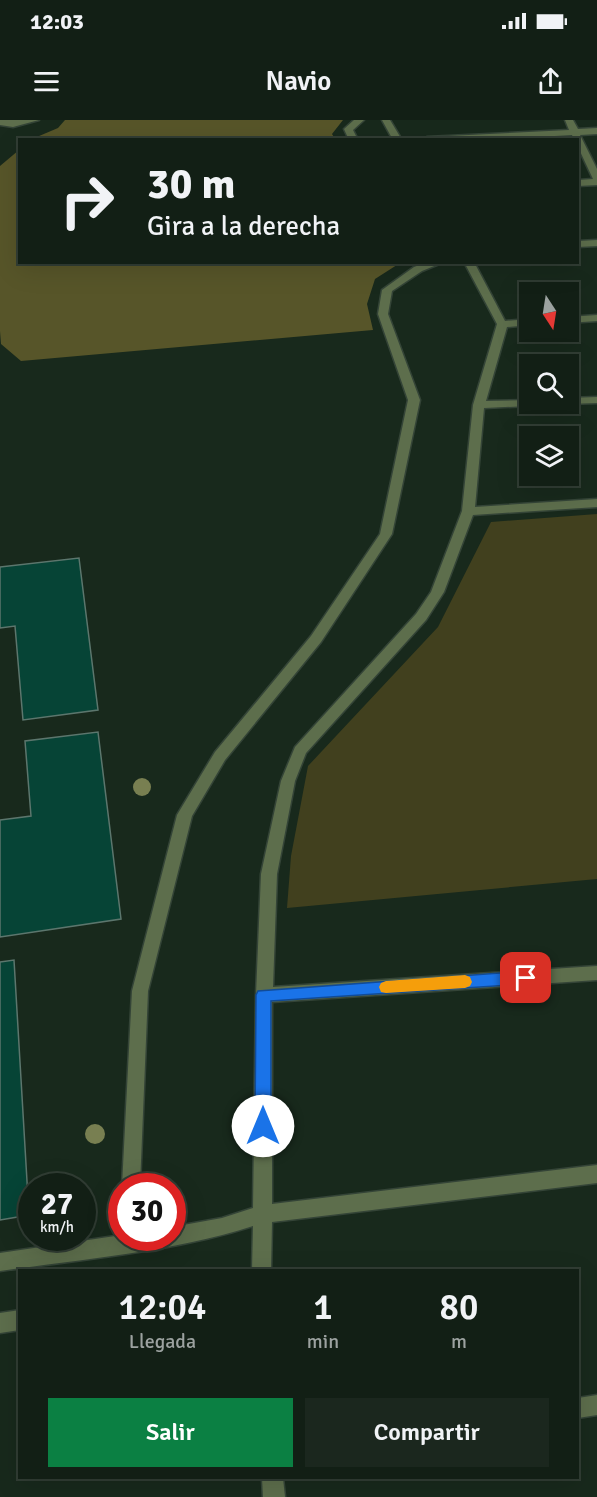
<!DOCTYPE html>
<html lang="es">
<style>
body{margin:0;font-family:Signika,sans-serif;background:#1b271e;color:#f1f3f6;height:100vh;display:flex;flex-direction:column;font-size:22px;white-space:nowrap}
*{box-sizing:border-box;margin:0}
p{font-size:20px;color:#9ca2a0}
.icon{flex:none;width:33px;height:33px;fill:none;stroke:currentColor;stroke-width:2;stroke-linecap:round;stroke-linejoin:round}
.map{position:relative;flex:1;overflow:hidden}
.panel{position:absolute;left:18px;top:1149px;width:561px;height:210px;display:flex;flex-direction:column;background:#121f15;border-radius:0px;box-shadow:0 6px 24px #0002,0 0 0 2px #313d34}
.panel>*{flex:none}
.hud{position:absolute;left:18px;top:18px;width:561px;height:126px;border-radius:0px;box-shadow:0 6px 24px #0002,0 0 0 2px #313d34;background:#121f15;color:#f1f3f6;overflow:hidden}
.needle{width:39px;rotate:168deg}
.tools{position:absolute;left:519px;top:162px;display:grid;gap:12px}
.tools a{display:grid;place-items:center;width:60px;height:60px;border-radius:0px;background:#121f15;box-shadow:0 6px 24px #0002,0 0 0 2px #313d34;font-size:30px}
.speed{position:absolute;left:18px;top:1053px;display:flex;gap:12px;font-size:30px;font-weight:700;text-align:center}
.speed>*{display:grid;place-content:center;width:78px;height:78px;border-radius:50%;background:#121f15;box-shadow:0 6px 24px #0002,0 0 0 2px #313d34;line-height:1}
.speed small{font-size:15px;font-weight:400}
.speed .limit{border:9px solid #d22;background:#fff;color:#111}
.pin{position:absolute;display:grid;place-items:center;width:51px;height:51px;color:#fff;margin:-26px;border-radius:12px;box-shadow:0 3px 9px #0006}
.me{position:absolute;width:66px;margin:-33px;rotate:0deg;stroke-linejoin:round;filter:drop-shadow(0 0 4px #0008)}
.turn{display:flex;align-items:center;gap:21px;height:126px;padding:0 30px;font-size:27px}
.turn .icon{width:78px;height:78px;stroke-width:2.5}
.turn b{display:block;font-size:42px;line-height:51px}
.eta{display:flex;justify-content:space-evenly;align-items:center;height:102px;text-align:center}
.eta b{font-size:36px;font-weight:600;line-height:42px}
.primary-button{display:flex;gap:12px;margin-top:auto;padding:12px 30px}
.primary-button a{flex:1;height:69px;border-radius:0px;background:#0b8043;color:#fff;font-size:24px;font-weight:600;line-height:69px;text-align:center}
.primary-button a+a{background:#1b271e;color:#f1f3f6}
.status{display:flex;justify-content:space-between;align-items:center;height:42px;padding:0 30px;background:#121f15;direction:ltr}
.status svg{height:16px;fill:currentColor}
header{display:flex;justify-content:space-between;align-items:center;height:78px;padding:0 30px;background:#121f15;font-size:27px;font-weight:600}
.map>svg:first-child{display:block}
</style>
<div class="status"><b>12:03</b><svg viewBox="0 0 49 12"><path d="M0 12V9h3v3zM5 12V6h3v6zM10 12V3h3v9zM15 12V0h3v12zM26 1h20v11H26zM47 4h2v5h-2z"/></svg></div>
<header><svg class="icon" aria-label="menu" viewBox="0 0 24 24"><path d="M4 6h16M4 12h16M4 18h16"/></svg>Navio<svg class="icon" aria-label="share" viewBox="0 0 24 24"><path d="M12 15V3M7 8l5-5 5 5M5 13v7h14v-7"/></svg></header>
<div class="map">
<svg width="597" height="1377" viewBox="0 0 597 1377">
<rect width="100%" height="100%" fill="#18291c"/>
<path fill="#41401e" d="M597,394V759L287,788L291,736L308,646L438,507L491,402Z"/>
<g fill="#575529">
<path d="M65,0H343L332,14L335,19H32L58,8Z"/>
<path d="M19,30L20,142L400,143L375,159L367,184L373,210L21,241L1,224L0,211V46Z"/>
</g>
<g fill="#064436" stroke="#5c766d" stroke-width="1.5">
<path d="M79,438L98,590L23,600L15,506L0,508V447Z"/>
<path d="M98,612L121,799L0,817V700L31,696L25,621Z"/>
<path d="M14,840L29,1095L0,1100V842Z"/>
</g>
<g fill="none" stroke-linecap="round" stroke-linejoin="round">
<g stroke="#344437" stroke-width="3">
<g id="minor">
<path d="M0,0H39L13,7L0,5Z"/>
<path d="M354,0H364L353,10L358,20H349L344,9Z"/>
<path d="M382,0H390L402,20H393Z"/>
<path d="M565,0H573L578,9L597,8V14L580,15L597,49V65L578,66V60L593,59L578,27V20H574L572,15L487,20H423L427,17L569,10Z"/>
<path d="M597,120V126L578,127V121Z"/>
<path d="M427,142H444L422,151L392,171L388,194L420,280L392,414L321,522L225,640L192,696L148,871L140,1066H122L132,871L177,695L215,632L311,516L380,414L408,280L378,194L382,170L414,147Z"/>
<path d="M464,142H474L505,201L530,199V205L507,207L486,281L530,280V284H535L530,286L484,288L475,387L597,379V387L473,395L444,472L426,500L306,633L295,661L277,754L273,867L597,846V860L272,882V1084L597,1045V1063L272,1102L271,1150H252L253,1106C172,1132 84,1139 0,1151V1133L122,1115V1118H172V1107L222,1098L253,1088L256,875L261,754L281,661L295,627L416,494L431,472L462,391L473,285L497,204Z"/>
<path d="M597,195V201L568,203V197Z"/>
<path d="M597,277V283L568,284H564H568V278Z"/>
<path d="M20,1190V1210L0,1213V1193Z"/>
<path d="M597,1275V1295L578,1298V1278Z"/>
<path d="M262,1358H283L285,1377H263Z"/>
</g>
</g>
<use href="#minor" fill="#5d6e4c" fill-rule="evenodd"/>
</g>
<g fill="#787f51">
<circle cx="142" cy="667" r="9"/>
<circle cx="95" cy="1014" r="10"/>
</g>
<path fill="#1a73e8" stroke="#114b97" stroke-width="1.5" d="M526,851L531,853L533,858L531,862L526,864L271,881V1006L269,1012L263,1014L257,1012L255,1006L256,875L258,871Z"/>
<path fill="#f59e0b" d="M465,855L470,857L472,862L470,866L465,868L386,873L381,872L379,867L381,863L386,861Z"/>
</svg>
<div class="tools">
<a><svg class="needle" viewBox="-14 -14 28 28"><path d="M0-13l5 13h-10z" fill="#e53935"/><path d="M0 13l5-13h-10z" fill="#9ca2a0"/></svg></a>
<a><svg class="icon" aria-label="search" viewBox="0 0 24 24"><circle cx="10" cy="10" r="6"/><path d="M15 15l6 6"/></svg></a>
<a><svg class="icon" aria-label="layers" viewBox="0 0 24 24"><path d="M12 4l9 5-9 5-9-5zM3 14l9 5 9-5"/></svg></a>
</div>
<div class="speed"><div>27<small>km/h</small></div><div class="limit">30</div></div>
<div class="pin" style="left:526px;top:858px;background:#d93025"><svg class="icon" aria-label="arrive" viewBox="0 0 24 24"><path d="M6 21V4h12l-3 4 3 4H6"/></svg></div>
<svg class="me" style="left:263px;top:1006px" viewBox="-20 -20 40 40"><circle r="19" fill="#fff"/><path d="M0-13L10 11 0 6-10 11z" fill="#1a73e8"/></svg>
<div class="hud">
<div class="turn"><svg class="icon" aria-label="right" viewBox="0 0 24 24"><path d="M7 20v-9h11M14 6l5 5-5 5"/></svg><div><b>30 m</b>Gira a la derecha</div></div>
</div>
<section class="panel">
<div class="eta">
<div><b>12:04</b><p>Llegada</p></div>
<div><b>1</b><p>min</p></div>
<div><b>80</b><p>m</p></div>
</div>
<div class="primary-button"><a>Salir</a><a>Compartir</a></div>
</section>
</div>
